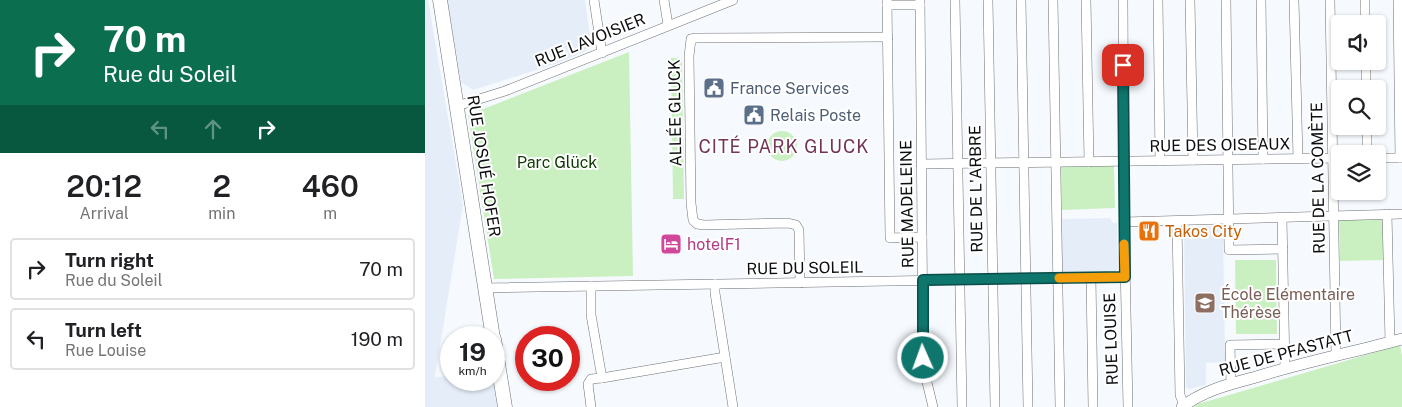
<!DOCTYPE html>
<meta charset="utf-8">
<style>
body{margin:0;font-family:"Public Sans",sans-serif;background:#f2f2f2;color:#202124;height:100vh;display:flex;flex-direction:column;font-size:19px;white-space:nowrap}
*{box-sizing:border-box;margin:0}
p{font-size:16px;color:#757577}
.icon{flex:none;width:28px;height:28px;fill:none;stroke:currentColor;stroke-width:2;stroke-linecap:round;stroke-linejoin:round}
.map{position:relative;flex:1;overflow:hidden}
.details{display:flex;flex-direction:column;background:#fff;width:425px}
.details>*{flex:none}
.top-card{background:#0b6e4f;color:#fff;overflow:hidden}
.tools{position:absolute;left:906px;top:15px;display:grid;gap:10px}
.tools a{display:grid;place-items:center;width:55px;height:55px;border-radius:5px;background:#fff;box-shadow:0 1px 4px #0004;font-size:25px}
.speed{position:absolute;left:15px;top:326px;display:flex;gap:10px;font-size:25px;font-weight:700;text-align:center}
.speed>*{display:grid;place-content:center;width:65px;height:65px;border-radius:50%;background:#fff;box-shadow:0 1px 4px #0004;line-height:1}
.speed small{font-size:12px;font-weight:400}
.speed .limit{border:8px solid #d22;background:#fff;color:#111}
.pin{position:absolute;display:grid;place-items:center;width:42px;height:42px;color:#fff;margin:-21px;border-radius:10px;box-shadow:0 2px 8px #0006}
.me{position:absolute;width:55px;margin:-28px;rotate:358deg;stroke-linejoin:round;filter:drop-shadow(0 0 4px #0008)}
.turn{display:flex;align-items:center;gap:18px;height:105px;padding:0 20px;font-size:22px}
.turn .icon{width:65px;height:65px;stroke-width:2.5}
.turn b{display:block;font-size:35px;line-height:42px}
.lanes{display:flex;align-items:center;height:48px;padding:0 20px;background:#0003;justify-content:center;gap:25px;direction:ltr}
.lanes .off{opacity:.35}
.eta{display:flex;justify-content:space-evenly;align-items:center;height:85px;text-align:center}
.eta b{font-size:30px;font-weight:600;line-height:35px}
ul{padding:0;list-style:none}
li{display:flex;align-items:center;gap:15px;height:62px;margin:0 10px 8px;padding:0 10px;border:2px solid #e0e0e0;border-radius:5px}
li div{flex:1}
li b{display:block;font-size:19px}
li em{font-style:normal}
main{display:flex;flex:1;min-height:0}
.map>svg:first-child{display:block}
</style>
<main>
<section class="details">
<div class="top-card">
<div class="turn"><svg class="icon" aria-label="right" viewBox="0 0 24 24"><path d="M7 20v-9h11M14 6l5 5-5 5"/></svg><div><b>70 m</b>Rue du Soleil</div></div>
<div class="lanes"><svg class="icon off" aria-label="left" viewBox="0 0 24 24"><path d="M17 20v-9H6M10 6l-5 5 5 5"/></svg><svg class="icon off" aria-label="ahead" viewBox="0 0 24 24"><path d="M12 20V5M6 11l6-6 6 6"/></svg><svg class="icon" aria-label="right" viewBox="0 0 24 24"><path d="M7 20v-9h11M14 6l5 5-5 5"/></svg></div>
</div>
<div class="eta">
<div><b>20:12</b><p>Arrival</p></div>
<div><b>2</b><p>min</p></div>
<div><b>460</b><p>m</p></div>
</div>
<ul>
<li><svg class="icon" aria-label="right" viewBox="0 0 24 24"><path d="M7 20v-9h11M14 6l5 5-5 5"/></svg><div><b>Turn right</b><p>Rue du Soleil</p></div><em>70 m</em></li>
<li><svg class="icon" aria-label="left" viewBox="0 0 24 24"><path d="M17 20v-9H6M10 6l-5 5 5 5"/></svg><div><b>Turn left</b><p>Rue Louise</p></div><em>190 m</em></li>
</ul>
</section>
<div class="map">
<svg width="977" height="407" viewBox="0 0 977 407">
<rect width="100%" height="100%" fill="#f6faff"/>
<g fill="#e5edf8">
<path d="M0,0H3L38,205L10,377L26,376V380H68L72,407H0Z"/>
<path d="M22,0H160L166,43L161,51L133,63L48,90L36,82Z"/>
<path d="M685,218L688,223H692L693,268L691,271L635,272L634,221L638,219Z"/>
<path d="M795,226L798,228L800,362L781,363V385L764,389L761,387L759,229L761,227Z"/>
</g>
<g fill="#caf0c1">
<path d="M204,52L208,276L69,279L43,115Z"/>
<path d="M246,58H257L259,199H248Z"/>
<circle cx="357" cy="146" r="15"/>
<path d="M689,166L690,208L637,210L636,167Z"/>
<path d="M959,219L960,260L915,261L914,220Z"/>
<path d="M810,260H851L852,334H811Z"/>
<path d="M975,345L977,356V407H769L773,404Z"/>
</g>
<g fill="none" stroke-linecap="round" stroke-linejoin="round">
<g stroke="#6c6f73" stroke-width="10">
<g id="street">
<path d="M169,0L177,53"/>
<path d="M239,0L243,25"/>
<path d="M462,0L465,238L497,237"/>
<path d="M495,0L498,346L499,370L508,407"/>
<path d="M530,0L537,407"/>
<path d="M563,0L570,407"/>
<path d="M596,0L603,407"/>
<path d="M628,0L635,407"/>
<path d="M661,0L664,162"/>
<path d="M698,0L699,213L703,407"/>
<path d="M733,0L735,161"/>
<path d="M765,0L768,160"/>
<path d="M801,0L804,250L858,249"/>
<path d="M836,0L838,159"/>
<path d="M869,0L873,158"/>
<path d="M905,0L911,355"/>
<path d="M940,0V24"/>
<path d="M973,0L975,158"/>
<path d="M462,5H495"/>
<path d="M941,61V89"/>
<path d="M32,106L80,91L308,0"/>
<path d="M942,126V154"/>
<path d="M952,158H977"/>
<path d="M496,164L915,158"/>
<path d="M962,214L965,342"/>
<path d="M857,218L860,368"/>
<path d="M752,221L755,395L759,405"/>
<path d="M699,222L977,214"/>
<path d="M666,277L668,407"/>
<path d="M375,283L374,230L371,225L363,223L279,225L272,224L268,220L266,203L264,56L266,39L271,38L463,37"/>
<path d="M290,284V293L308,407"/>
<path d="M166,286V315L177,378L166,379L163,384L166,407"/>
<path d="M60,288L700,277"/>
<path d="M177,378L300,357"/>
<path d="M806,384L805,345L859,344"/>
</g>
</g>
<g stroke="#6c6f73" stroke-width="12">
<path id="secondary" d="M757,407C779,390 805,384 831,377C879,362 929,352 977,339"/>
</g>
<g stroke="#6c6f73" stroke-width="15">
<g id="primary">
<path d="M15,0L68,338"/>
<path d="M69,339L80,407"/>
</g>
</g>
<use href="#street" stroke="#fff" stroke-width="9"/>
<use href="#secondary" stroke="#fff" stroke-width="11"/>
<use href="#primary" stroke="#fff" stroke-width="14"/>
</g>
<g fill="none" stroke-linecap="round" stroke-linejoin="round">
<g stroke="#0a4d48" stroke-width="12">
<path id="route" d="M498,358V280L700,277L698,65"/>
</g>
<use href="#route" stroke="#0f766e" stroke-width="9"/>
<path stroke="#f59e0b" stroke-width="9" d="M634,278L700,277L699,244"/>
</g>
<defs>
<g id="civic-square" transform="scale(1.125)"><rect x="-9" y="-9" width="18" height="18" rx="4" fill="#5c6f8a" stroke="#fff"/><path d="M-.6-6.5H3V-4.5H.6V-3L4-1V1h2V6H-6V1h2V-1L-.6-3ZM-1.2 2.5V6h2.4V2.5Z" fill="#fff"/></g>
<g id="restaurant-square" transform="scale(1.125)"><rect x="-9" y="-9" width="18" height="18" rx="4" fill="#e8710a" stroke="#fff"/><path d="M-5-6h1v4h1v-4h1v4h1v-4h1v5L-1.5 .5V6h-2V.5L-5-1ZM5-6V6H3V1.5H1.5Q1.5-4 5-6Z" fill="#fff"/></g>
<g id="hotel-square" transform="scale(1.125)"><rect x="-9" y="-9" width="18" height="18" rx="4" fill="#d1479c" stroke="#fff"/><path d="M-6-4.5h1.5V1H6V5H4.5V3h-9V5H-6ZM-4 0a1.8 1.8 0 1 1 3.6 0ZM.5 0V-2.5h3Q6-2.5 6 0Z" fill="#fff"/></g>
<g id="school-square" transform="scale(1.125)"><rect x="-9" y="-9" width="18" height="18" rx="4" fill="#8d6e63" stroke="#fff"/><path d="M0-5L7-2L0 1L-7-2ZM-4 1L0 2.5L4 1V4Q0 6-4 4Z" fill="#fff"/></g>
</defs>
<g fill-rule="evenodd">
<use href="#civic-square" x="289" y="88"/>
<use href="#civic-square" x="329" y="115"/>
<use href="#restaurant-square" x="724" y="231"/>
<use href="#hotel-square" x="246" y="244"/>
<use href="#school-square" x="780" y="303"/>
</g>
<g text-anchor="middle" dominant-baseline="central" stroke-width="4" stroke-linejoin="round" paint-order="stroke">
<g font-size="16" fill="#0c0d0e" stroke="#fff">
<text transform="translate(165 40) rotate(-22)">RUE LAVOISIER</text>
<text transform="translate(250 113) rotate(-91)">ALLÉE GLUCK</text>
<text transform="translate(795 145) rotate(-1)">RUE DES OISEAUX</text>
<text transform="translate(59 166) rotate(81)">RUE JOSUÉ HOFER</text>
<text transform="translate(893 178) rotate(-91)">RUE DE LA COMÈTE</text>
<text transform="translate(551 189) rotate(-91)">RUE DE L'ARBRE</text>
<text transform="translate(482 204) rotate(-91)">RUE MADELEINE</text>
<text transform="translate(380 268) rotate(-1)">RUE DU SOLEIL</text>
<text transform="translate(686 339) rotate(-92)">RUE LOUISE</text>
<text transform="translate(861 353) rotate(-15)">RUE DE PFASTATT</text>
</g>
<g font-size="16" fill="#4e5e75" stroke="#fff" text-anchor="start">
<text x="305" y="88">France Services</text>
<text x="345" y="115">Relais Poste</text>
</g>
<g font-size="16" fill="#0d3902" stroke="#fff">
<text x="132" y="162">Parc Glück</text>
</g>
<g font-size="16" fill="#c56008" stroke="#fff" text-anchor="start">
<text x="740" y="231">Takos City</text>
</g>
<g font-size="16" fill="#b23c85" stroke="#fff" text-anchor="start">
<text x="262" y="244">hotelF1</text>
</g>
<g font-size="16" fill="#785e54" stroke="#fff" text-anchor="start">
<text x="796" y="294">École Elémentaire<tspan x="796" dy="18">Thérèse</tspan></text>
</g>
<g font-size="18" letter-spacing="1" fill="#743458" stroke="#fff">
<text x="359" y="146">CITÉ PARK GLUCK</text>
</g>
</g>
</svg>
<div class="tools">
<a><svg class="icon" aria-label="sound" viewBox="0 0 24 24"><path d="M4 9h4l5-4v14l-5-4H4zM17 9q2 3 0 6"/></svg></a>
<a><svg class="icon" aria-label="search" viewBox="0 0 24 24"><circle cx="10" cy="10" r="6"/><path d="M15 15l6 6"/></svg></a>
<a><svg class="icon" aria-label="layers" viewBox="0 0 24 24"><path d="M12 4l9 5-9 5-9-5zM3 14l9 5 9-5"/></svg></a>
</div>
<div class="speed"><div>19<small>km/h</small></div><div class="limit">30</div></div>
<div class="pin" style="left:698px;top:65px;background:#d93025"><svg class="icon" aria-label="arrive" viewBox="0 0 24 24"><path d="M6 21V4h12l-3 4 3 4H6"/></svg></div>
<svg class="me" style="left:498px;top:358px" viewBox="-20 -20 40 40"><circle r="17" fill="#0f766e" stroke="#fff" stroke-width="3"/><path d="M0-11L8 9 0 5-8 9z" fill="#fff"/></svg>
</div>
</main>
